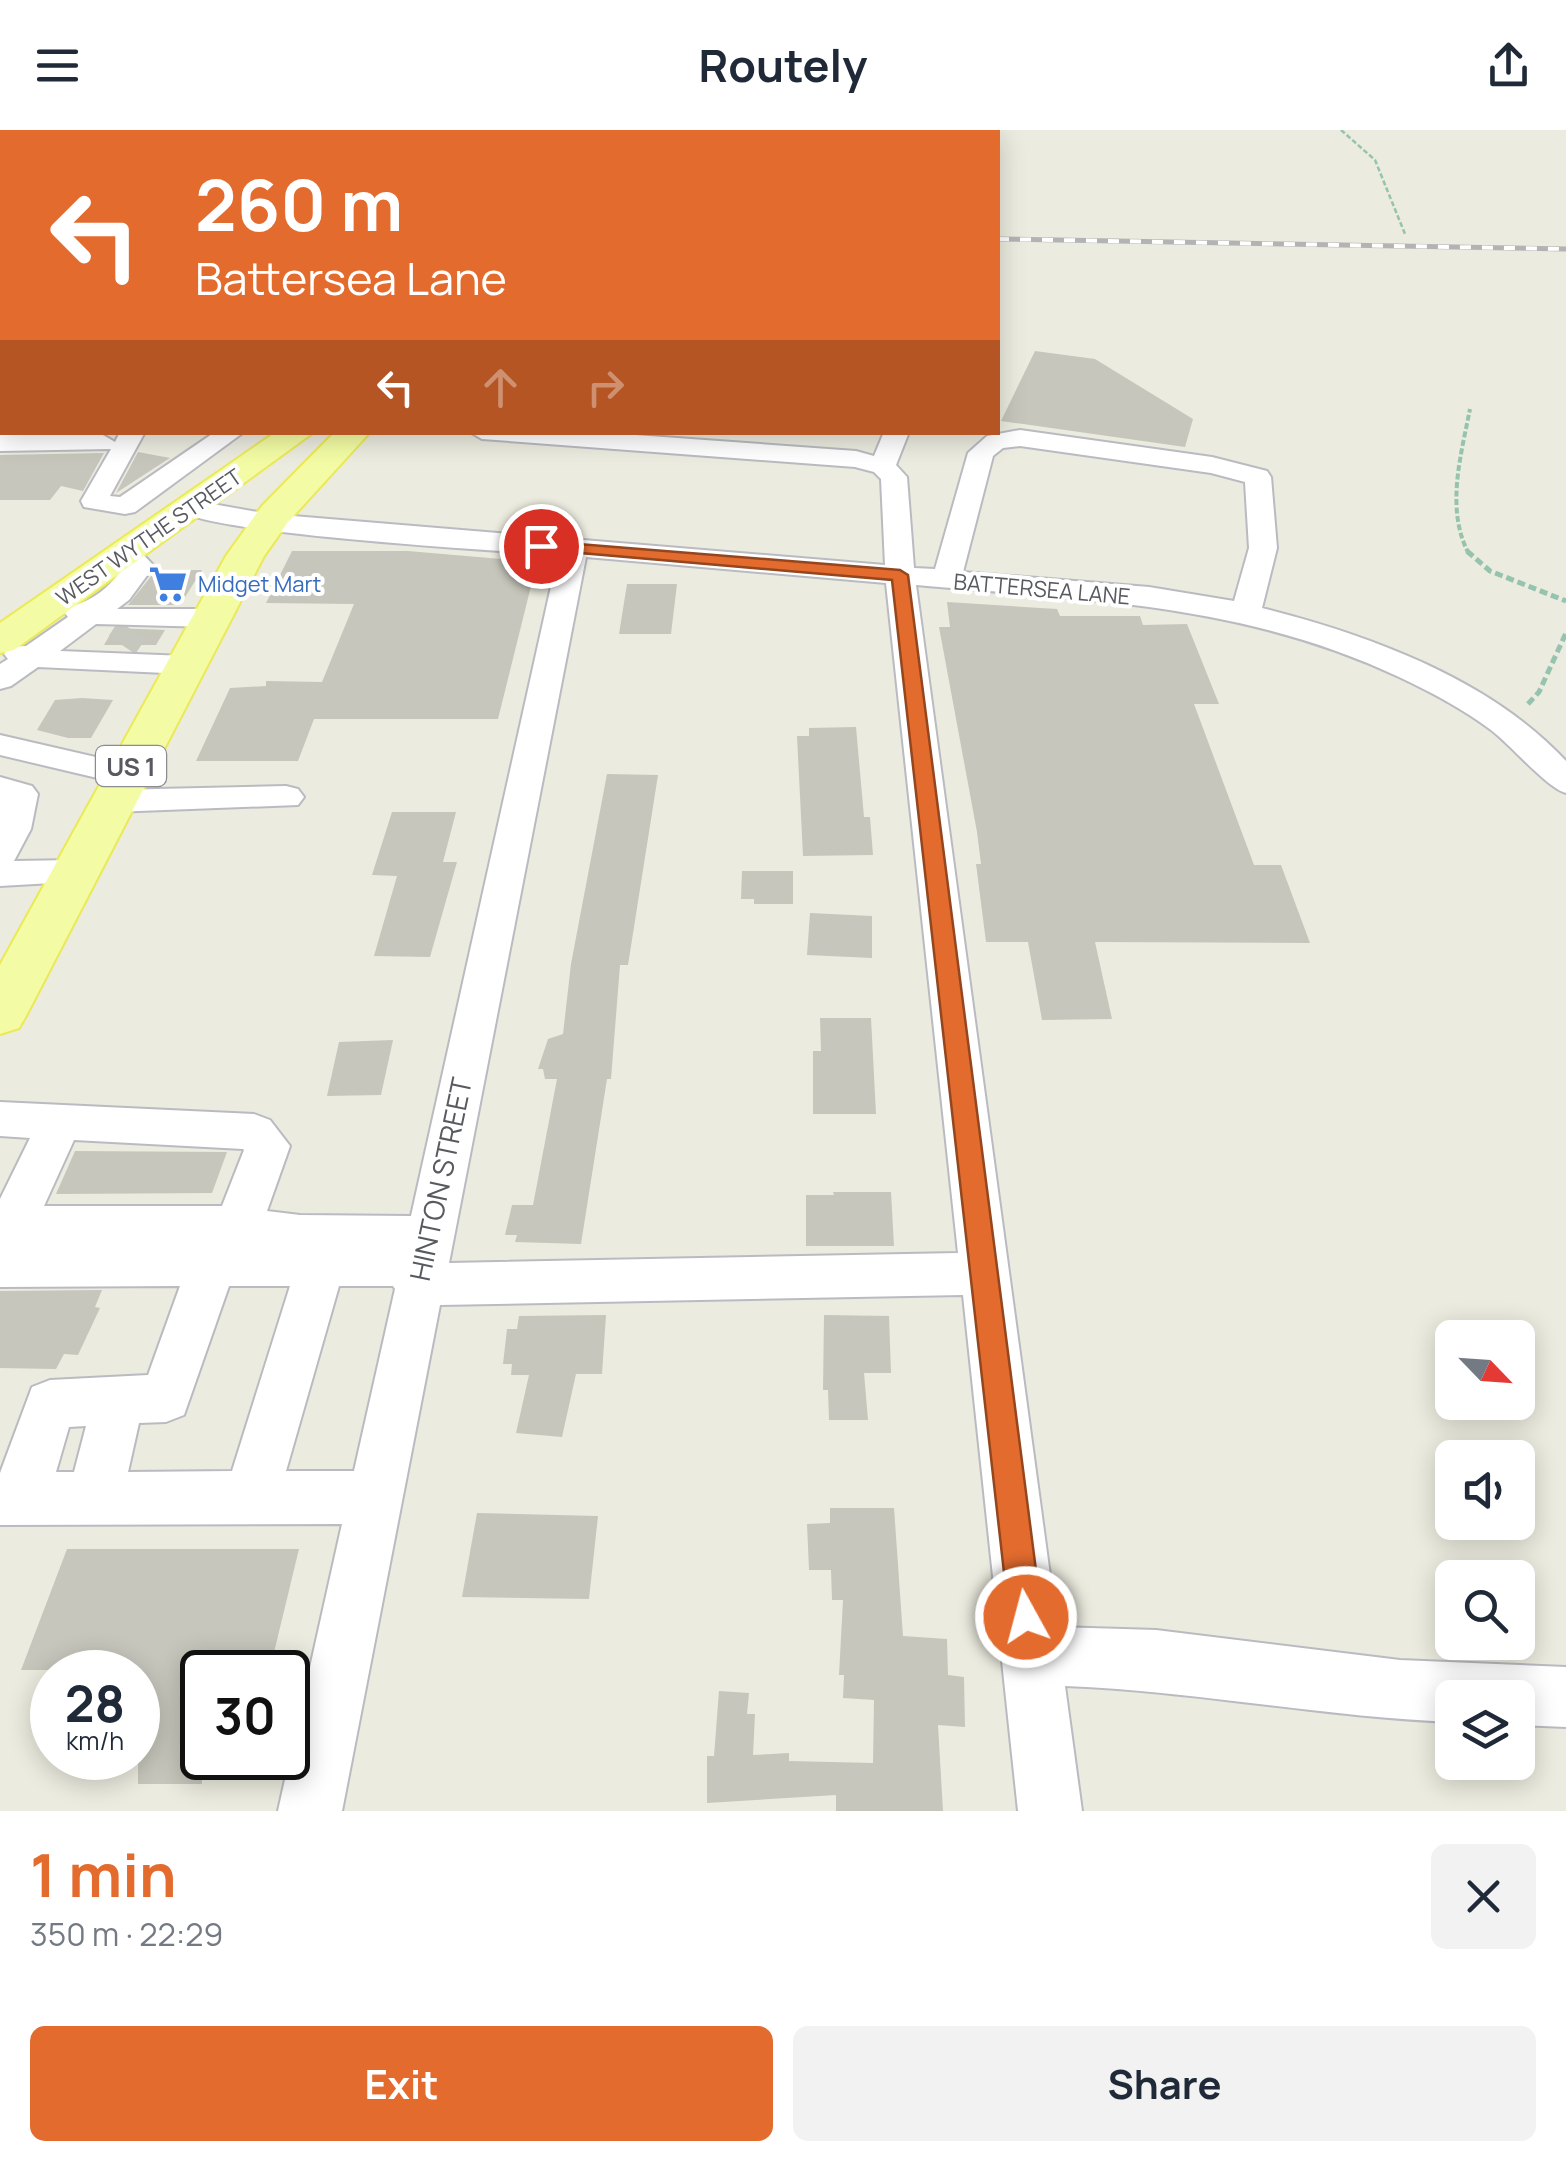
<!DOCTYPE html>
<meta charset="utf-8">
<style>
body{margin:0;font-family:Manrope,sans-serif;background:#f2f2f3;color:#1f2937;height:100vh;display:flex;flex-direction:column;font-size:38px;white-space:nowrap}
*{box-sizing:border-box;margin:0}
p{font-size:32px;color:#747a83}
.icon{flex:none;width:55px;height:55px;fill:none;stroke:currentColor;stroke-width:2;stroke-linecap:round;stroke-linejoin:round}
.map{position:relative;height:1681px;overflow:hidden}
.drawer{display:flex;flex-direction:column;background:#fff;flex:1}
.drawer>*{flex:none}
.banner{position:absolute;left:0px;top:0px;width:1000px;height:305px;box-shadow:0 5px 25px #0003;background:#e36b2e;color:#fff;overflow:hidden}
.needle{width:65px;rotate:115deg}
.buttons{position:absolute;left:1435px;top:1190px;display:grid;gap:20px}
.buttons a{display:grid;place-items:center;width:100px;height:100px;border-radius:15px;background:#fff;box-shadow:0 5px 25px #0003;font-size:50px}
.speed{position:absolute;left:30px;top:1520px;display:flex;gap:20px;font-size:50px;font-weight:700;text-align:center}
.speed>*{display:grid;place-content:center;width:130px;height:130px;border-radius:50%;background:#fff;box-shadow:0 5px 25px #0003;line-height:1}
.speed small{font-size:25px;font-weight:400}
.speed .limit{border:5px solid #111;border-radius:15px;background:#fff;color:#111}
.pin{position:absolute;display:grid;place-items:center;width:85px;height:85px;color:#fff;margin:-42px;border:5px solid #fff;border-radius:50%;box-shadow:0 2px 10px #0007}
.me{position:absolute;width:110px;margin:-55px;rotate:353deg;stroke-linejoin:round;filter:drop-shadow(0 0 8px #0008)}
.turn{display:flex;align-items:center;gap:35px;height:210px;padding:0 30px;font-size:45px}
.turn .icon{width:130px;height:130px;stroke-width:2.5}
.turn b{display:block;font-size:70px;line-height:85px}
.lanes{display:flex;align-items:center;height:95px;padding:0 30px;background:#0003;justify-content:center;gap:50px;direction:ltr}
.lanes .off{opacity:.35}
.round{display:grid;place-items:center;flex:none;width:105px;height:105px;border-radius:15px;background:#f2f2f3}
.headline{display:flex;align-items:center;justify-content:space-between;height:170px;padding:0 30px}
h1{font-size:60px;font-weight:700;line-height:75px;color:#e36b2e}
.primary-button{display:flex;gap:20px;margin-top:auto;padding:20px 30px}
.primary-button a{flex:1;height:115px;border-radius:15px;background:#e36b2e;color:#fff;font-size:40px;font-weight:700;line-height:115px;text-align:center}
.primary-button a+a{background:#f2f2f3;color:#1f2937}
header{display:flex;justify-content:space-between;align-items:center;height:130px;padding:0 30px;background:#fff;font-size:45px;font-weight:700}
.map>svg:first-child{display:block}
</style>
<header><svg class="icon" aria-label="menu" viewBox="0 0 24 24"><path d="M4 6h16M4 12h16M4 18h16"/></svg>Routely<svg class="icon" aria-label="share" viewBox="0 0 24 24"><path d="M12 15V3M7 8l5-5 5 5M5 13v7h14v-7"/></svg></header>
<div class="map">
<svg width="1566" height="1681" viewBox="0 0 1566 1681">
<rect width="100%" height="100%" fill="#ebebdf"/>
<g fill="#c6c6bc">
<path d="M1035,221L1095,229L1193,289L1185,317L1001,291Z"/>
<path d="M138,322L170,328L116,363Z"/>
<path d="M104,323L83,361L61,356L50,370H0V325Z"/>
<path d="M292,421H408L537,432L498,589H314L298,631H196L230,558L266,556V551L322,552L354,474L266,473Z"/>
<path d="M156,440H202L180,475H128Z"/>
<path d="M627,454H677L671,504H619Z"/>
<path d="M947,472L1057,479L1060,486H1140L1143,495L1187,494L1219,574H1194L1254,735H1281L1310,813L1095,812L1112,889L1042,890L1028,812H986L976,734H981L977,702L939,497H950Z"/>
<path d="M114,498L165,500L156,515H104Z"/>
<path d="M82,568L113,570L91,608H68L37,600L55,570Z"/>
<path d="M856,597L864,687H870L873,725L803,726L797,606H809V598Z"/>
<path d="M607,644L658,645L628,835H620L611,949H607L581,1114L515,1112L517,1105H505L512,1075H533L557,949H545L543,939H538L548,909L563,904L571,834Z"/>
<path d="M392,682H456L443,732H457L430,827L374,826L397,746L372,745Z"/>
<path d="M742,741H793V774H754V769H741Z"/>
<path d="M810,783L872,786V828L807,825Z"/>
<path d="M820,888H871L876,984H813V921H821Z"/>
<path d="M393,910L381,965L327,966L339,912Z"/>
<path d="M75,1021L227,1022L212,1063L56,1064Z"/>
<path d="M833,1062H891L894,1116H806V1065H834Z"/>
<path d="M102,1160L95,1177L100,1178L78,1225L64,1224L56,1239L0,1238V1161Z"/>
<path d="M606,1185L602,1244H576L562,1307L516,1303L529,1245H511L512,1234H503L507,1199H517L519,1186Z"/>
<path d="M824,1185L889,1186L891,1243H864L868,1290H829L828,1260H823Z"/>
<path d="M830,1378H894L903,1506L947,1509L948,1545L964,1547L965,1597L938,1595L943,1681H836V1665L707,1673V1626H714L719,1561L749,1563L747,1584H755L753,1625L789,1623V1631L873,1633L874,1570L843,1568L844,1545H839L843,1470H832L831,1440H809L807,1394L830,1393Z"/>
<path d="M477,1383L598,1386L589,1469L462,1467Z"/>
<path d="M67,1419H299L270,1539L202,1540V1654H138V1540H21Z"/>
</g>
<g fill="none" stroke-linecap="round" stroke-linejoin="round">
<path stroke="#c6c7bf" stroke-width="32" stroke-dasharray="32 16" stroke-linecap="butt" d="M122,515L132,500"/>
<g stroke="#babbc1" stroke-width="4">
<g id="minor">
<rect x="0" y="13" width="2" height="10"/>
<rect x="0" y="129" width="2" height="12"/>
<rect x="0" y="163" width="2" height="12"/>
<path d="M2,213V227L0,228V214Z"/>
<path d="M1020,300L1212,327L1267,341L1271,347L1277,418L1262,478C1369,505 1490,549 1566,631V663C1547,658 1511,615 1491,600C1463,579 1431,562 1399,547C1243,473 1084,470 916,455L1057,1497L1156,1500L1400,1530L1566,1537V1597L1518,1595V1568H1452V1592C1323,1587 1195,1561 1065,1556L1082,1681H1018L963,1165L440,1175L342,1681H278L342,1394L0,1395V1343L32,1257L50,1250L148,1245L180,1156L0,1157V1115H126H0V1069L30,1008L0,1006V972L254,984L270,990L290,1016L267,1081L300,1085L411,1086L558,425C506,421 197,404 176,378L190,370L269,384L885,435L881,349L874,342L855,337L482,309L470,302H594L856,321L874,326L884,302H909L896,335L907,347L914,438L935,439L968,323L987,306ZM1020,316L1211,343L1245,352L1249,418L1234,471L1149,457L963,442L993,326L1003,318ZM586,427L886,453L958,1123L449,1133ZM74,1010L243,1019L244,1020L222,1076H44ZM229,1156H290L232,1341L128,1342L139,1293L166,1292L184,1285ZM339,1156H393L395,1159L354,1341H286ZM86,1296L74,1342H56L69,1297Z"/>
<path d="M120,302H145L110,366L120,367L215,302H244L135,382L125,384L84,377L81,371L111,319L0,321V305H103L115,312Z"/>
<path d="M126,414L136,417L154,436L129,470L117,479H211L222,482L226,488L222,494L211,497L96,494L60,521L186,526L197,528L202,535L197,542L186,544L38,537L11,556L0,559V534L8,529L4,524L9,517L26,516L68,487L65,483L69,477C95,470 108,458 124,437L112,423L116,417Z"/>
<path d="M0,605L139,637L144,644L139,651L127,655L0,625Z"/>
<path d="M0,647L32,656L38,664L31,699L14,731L75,730L88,733L94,742L88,751L0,756Z"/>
<path d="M286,656L298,659L304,667L298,675L113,682L101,679L95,671L101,663L113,660Z"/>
</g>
</g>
<g stroke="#ece957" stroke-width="4">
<g id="major">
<path d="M276,302H314L14,520L0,523V493Z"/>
<path d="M335,302H370L288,392L264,426L27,884L19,898L0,904V835L226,426L262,376Z"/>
</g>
</g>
<path stroke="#96c3ae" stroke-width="2.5" stroke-dasharray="5 2.5" stroke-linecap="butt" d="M1341,0L1375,30L1405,104"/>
<path stroke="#96c3ae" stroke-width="4" stroke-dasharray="6 2.5" stroke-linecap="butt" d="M1469,424C1445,380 1461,325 1470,279"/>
<g stroke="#96c3ae" stroke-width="5" stroke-dasharray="8 4" stroke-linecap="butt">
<path d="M1467,421L1490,441L1566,471"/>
<path d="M1528,574L1539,562L1566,503"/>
</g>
<use href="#minor" fill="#fff" fill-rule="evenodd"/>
<use href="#major" fill="#f3fca4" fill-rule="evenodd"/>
<g stroke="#b3b3b4" stroke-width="5">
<path id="rail" d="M998,109L1566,119"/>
</g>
<use href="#rail" stroke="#fff" stroke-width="4" stroke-dasharray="11" stroke-linecap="butt"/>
</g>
<path fill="#e36b2e" stroke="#94461e" stroke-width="2.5" d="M541,411L900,440L908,445L1042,1487L1037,1499L1026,1503L1014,1499L1009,1487L892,450L535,419V412Z"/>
<defs>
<g id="supermarket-bare" transform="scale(3)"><path d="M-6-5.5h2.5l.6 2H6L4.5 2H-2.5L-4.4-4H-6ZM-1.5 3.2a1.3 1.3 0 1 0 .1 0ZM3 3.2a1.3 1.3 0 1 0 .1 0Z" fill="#3f7fe0" stroke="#fff" stroke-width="2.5" paint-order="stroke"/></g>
</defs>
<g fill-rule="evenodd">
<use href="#supermarket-bare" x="168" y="454"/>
</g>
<g text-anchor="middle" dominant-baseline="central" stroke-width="8" stroke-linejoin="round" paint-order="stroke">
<g font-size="22" fill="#585a60" stroke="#fff">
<text transform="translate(149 407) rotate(-35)">WEST WYTHE STREET</text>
<text transform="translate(1042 459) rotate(5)">BATTERSEA LANE</text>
</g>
<g font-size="22" fill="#366cbe" stroke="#fff" text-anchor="start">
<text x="198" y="454">Midget Mart</text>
</g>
<rect fill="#fff" stroke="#8a8c90" stroke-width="2.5" x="96" y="616" width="70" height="40" rx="8"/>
<g font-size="25" font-weight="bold" fill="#585a60">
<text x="131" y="636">US 1</text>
</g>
<g font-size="28" fill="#585a60" stroke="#fff">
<text transform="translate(440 1049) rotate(-78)">HINTON STREET</text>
</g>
</g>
</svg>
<div class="buttons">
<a><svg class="needle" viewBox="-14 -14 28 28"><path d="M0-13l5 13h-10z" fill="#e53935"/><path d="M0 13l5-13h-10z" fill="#747a83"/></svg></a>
<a><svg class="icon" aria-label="sound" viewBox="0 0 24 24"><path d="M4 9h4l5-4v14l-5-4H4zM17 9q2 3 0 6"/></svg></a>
<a><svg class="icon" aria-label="search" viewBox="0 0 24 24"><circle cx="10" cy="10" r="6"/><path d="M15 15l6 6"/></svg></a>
<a><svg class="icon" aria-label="layers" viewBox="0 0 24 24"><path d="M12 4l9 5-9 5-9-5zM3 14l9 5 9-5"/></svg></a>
</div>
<div class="speed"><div>28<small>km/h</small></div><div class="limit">30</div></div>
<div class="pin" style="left:541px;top:416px;background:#d93025"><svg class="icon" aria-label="arrive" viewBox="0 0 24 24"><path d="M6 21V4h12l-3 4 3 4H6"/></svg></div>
<svg class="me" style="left:1026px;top:1487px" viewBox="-20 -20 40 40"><circle r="17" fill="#e36b2e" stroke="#fff" stroke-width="3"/><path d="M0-11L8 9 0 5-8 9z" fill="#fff"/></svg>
<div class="banner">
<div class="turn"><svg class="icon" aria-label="left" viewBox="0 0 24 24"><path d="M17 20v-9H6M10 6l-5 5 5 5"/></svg><div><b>260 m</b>Battersea Lane</div></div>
<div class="lanes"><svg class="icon" aria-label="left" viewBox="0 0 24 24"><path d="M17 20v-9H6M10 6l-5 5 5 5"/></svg><svg class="icon off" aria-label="ahead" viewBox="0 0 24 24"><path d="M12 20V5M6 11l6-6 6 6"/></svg><svg class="icon off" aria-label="right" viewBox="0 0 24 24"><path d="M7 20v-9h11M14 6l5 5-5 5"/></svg></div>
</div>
</div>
<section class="drawer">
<div class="headline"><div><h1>1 min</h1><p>350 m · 22:29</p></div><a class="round"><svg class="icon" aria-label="close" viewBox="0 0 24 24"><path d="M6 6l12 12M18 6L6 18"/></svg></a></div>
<div class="primary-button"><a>Exit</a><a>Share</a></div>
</section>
